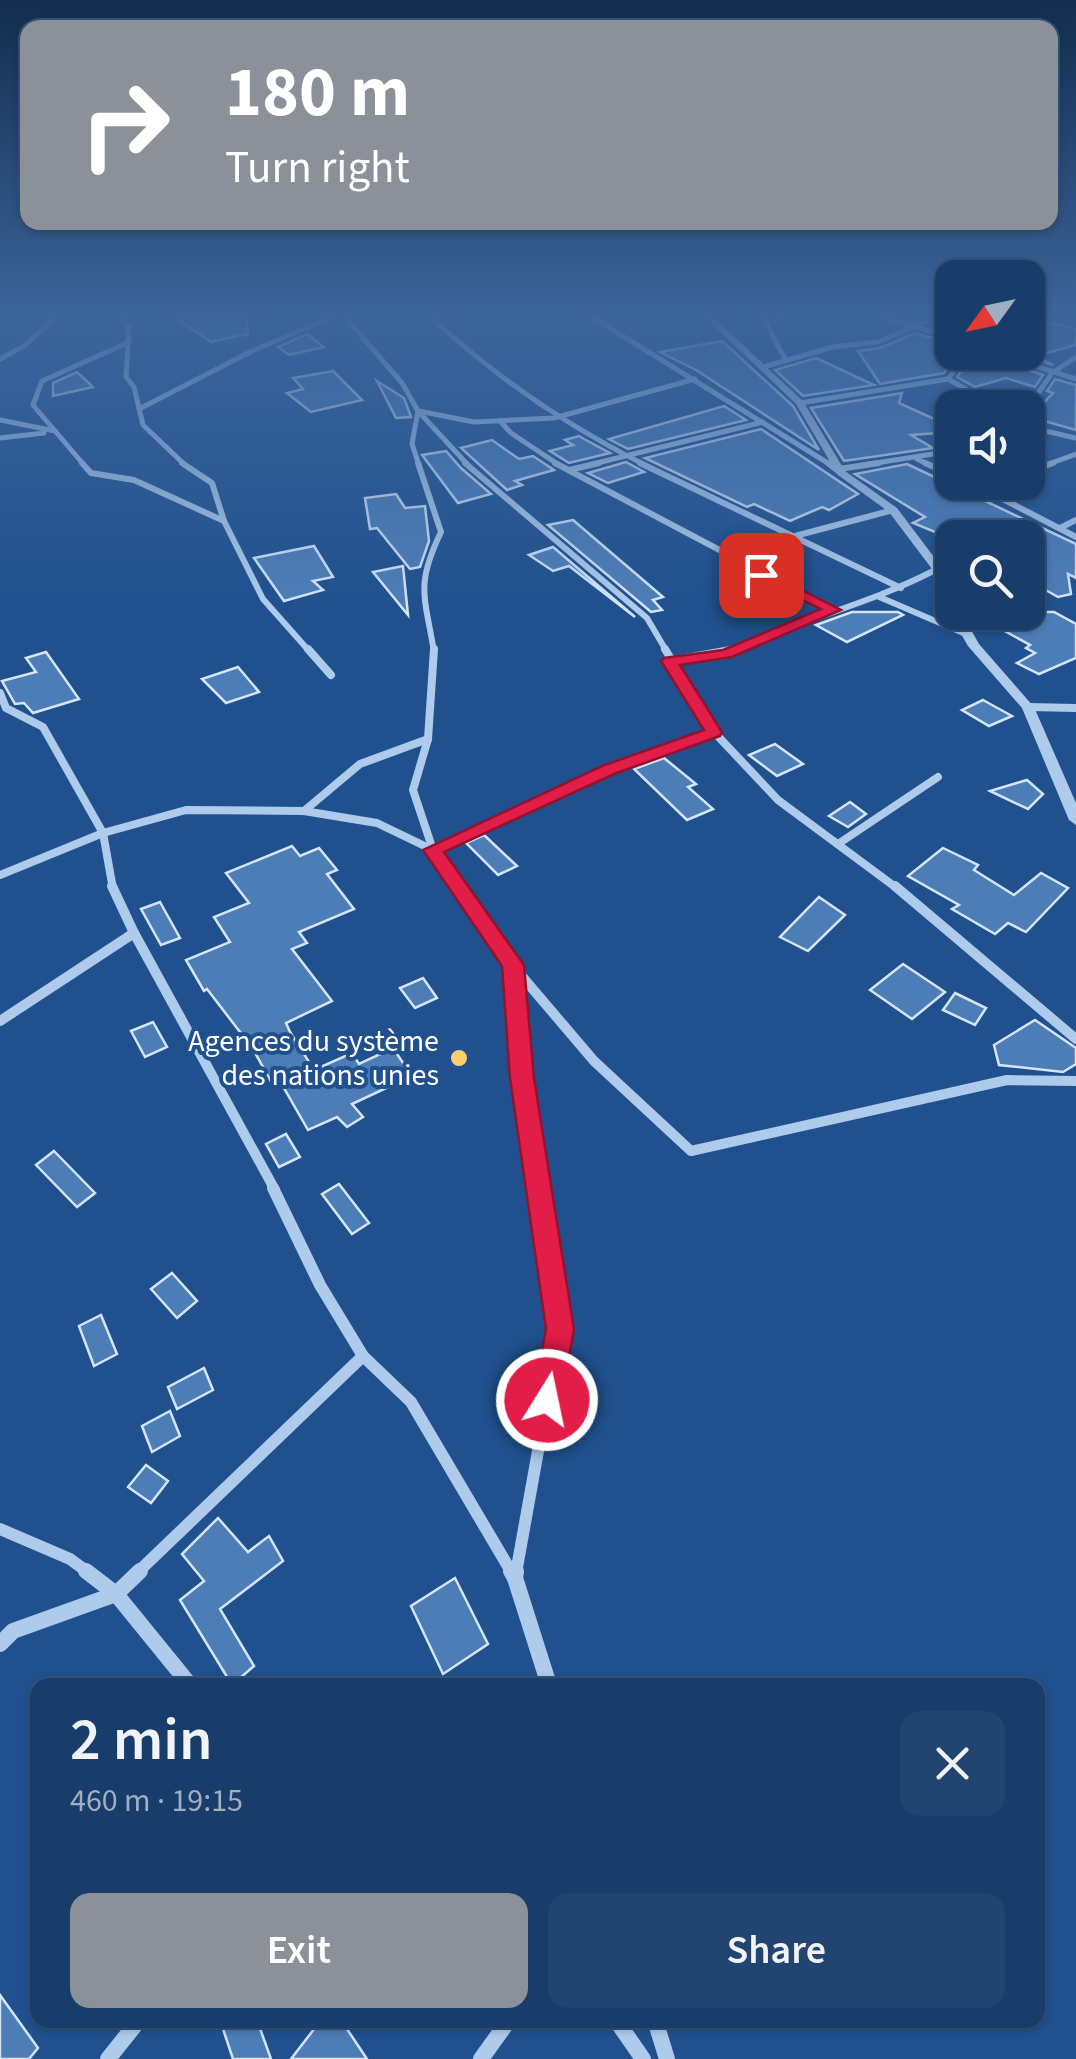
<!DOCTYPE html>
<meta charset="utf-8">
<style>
body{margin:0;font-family:"Source Sans 3",sans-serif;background:#214470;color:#f1f3f6;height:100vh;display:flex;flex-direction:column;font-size:38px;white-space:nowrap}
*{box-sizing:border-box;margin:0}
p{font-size:32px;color:#9faec1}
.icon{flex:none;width:55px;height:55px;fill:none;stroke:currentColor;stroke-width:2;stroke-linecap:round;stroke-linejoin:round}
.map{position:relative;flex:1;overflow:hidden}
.side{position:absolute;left:30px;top:1678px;width:1015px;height:350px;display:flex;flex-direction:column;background:#183d6a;border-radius:20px;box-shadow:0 2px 8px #0004,0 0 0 2px #36567e}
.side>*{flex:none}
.banner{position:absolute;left:20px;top:20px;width:1038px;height:210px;border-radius:20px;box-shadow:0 2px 8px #0004,0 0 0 2px #36567e;background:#8c9099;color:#fff;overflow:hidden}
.needle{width:65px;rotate:237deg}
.tools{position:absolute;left:935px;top:260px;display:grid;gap:20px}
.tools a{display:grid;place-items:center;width:110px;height:110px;border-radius:20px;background:#183d6a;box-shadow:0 2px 8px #0004,0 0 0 2px #36567e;font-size:50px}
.pin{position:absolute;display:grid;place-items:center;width:85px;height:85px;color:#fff;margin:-42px;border-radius:20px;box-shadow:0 5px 15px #0006}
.me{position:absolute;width:110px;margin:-55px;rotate:10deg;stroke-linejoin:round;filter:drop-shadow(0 0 8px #0008)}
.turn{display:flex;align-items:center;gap:35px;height:210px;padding:0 40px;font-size:45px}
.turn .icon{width:130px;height:130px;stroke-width:2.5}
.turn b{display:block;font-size:70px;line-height:85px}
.round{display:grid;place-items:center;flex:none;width:105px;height:105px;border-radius:20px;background:#214470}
.headline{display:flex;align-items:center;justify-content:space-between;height:170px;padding:0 40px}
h1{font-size:60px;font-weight:600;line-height:75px}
.action{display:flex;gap:20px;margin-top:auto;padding:20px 40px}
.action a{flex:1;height:115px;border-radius:20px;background:#8c9099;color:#fff;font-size:40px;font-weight:600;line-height:115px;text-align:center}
.action a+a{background:#214470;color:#f1f3f6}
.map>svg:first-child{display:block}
</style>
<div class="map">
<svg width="1076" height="2059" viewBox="0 0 1076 2059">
<rect width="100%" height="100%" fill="#20518e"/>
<g fill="#4d7db7" stroke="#d4e5f9" stroke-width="2.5">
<path d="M174,317H247L248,334L211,342Z"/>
<path d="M1049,322L1076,329V345L1036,356L1053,365L1014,352L1028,353V324L1037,327Z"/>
<path d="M915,333L952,343V362L944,373L880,384L858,351L880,348Z"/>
<path d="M307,334L324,347L289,355L278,347Z"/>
<path d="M722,341L793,406L819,450L696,370L660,352Z"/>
<path d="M816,358L874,385L803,396L775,370Z"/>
<path d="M992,358L1043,375L1035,387L1006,378L975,387L957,377L965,366Z"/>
<path d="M333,371L362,400L311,412L287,393L303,389L293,378Z"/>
<path d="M77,372L93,387L53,396V383Z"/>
<path d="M1055,379L1076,385V430L1030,417L1053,393L1047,391Z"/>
<path d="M377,381L404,398L411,417L396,418Z"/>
<path d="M902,393L899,403L952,427V432L911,435L933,448L844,461L811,408Z"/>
<path d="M724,406L746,420L628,449L609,439Z"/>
<path d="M761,429L858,494L829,510L822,507L790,521L754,504L747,507L645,458Z"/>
<path d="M579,436L584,439L610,453L569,463L550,451L573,445L565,440Z"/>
<path d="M492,440L519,459L533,456L554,470L515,481L522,485L507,490L461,448Z"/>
<path d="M446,451L461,468L491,494L458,503L422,455Z"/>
<path d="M626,462L644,472L608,483L588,473Z"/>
<path d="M907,464L1076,544V578L1068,574L1071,594L1058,597L1028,580V538L952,539L913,523L925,517L855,474Z"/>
<path d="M396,494L405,508L425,506L429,541L420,567L410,569L377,528L370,529L365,498Z"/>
<path d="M573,520L663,597L653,600L662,610L651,612L548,525Z"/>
<path d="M314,546L333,577L313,581L323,590L284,601L254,558Z"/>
<path d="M553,547L635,617L569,566L553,571L529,555Z"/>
<path d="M403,566L408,615L373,572Z"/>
<path d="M852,612H898L903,615L847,642L816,625Z"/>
<path d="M990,612H1054L1076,624V658L1039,674L1017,663L1035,653L1026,648L1030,645L994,625L1005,623Z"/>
<path d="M46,652L79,699L33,713L24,703L15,704L2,681L36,672L26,658Z"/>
<path d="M238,667L259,692L226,703L202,679Z"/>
<path d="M983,700L1012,716L989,726L962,710Z"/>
<path d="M775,744L803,764L777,776L749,755Z"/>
<path d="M664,758L696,784L688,787L713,809L687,820L634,769Z"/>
<path d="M1027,780L1043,794L1028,809L990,791Z"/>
<path d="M850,802L866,814L848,827L829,816Z"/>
<path d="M484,835L517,866L498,875L466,843Z"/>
<path d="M292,846L300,856L319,848L337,870L327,874L354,909L299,932L307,943L292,949L332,1001L286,1023L290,1032L314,1070L352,1053L359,1064L393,1048L412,1076L352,1104L363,1117L347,1127L337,1117L308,1130L281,1083L274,1087L253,1049L207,989L204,991L186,960L230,942L214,917L249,903L226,873Z"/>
<path d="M943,848L978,865L974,870L1014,895L1041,873L1068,888L1026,932L1008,923L995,934L952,909L959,905L908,876Z"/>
<path d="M819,897L845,915L808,951L780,937Z"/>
<path d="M160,902L180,938L161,945L141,909Z"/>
<path d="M903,964L945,992L912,1019L870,990Z"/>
<path d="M423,978L437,998L415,1008L400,988Z"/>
<path d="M955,993L986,1008L975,1025L943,1010Z"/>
<path d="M1035,1020L1076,1048V1064L1063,1072L999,1065L994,1045Z"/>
<path d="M153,1022L167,1047L145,1057L131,1031Z"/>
<path d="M286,1134L300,1157L279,1167L266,1144Z"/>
<path d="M54,1151L95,1193L77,1207L36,1165Z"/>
<path d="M339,1184L369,1223L352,1234L322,1194Z"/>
<path d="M172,1273L197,1301L177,1318L151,1289Z"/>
<path d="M101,1315L117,1354L94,1366L79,1326Z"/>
<path d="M204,1368L213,1390L177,1409L168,1387Z"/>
<path d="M170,1411L180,1436L152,1452L142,1426Z"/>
<path d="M146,1465L168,1481L151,1503L128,1487Z"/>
<path d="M218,1518L248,1552L269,1536L283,1561L220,1609L254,1666L232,1685L180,1600L204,1581L182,1554Z"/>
<path d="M455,1578L488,1644L443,1674L411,1606Z"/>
<path d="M0,1995L38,2048L29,2059H0Z"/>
<path d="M220,2020H257L271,2059H233Z"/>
<path d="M321,2020H341L367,2059H291Z"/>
</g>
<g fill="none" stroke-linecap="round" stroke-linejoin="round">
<g stroke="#aecbec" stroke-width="5">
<path d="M120,317L129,327L126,377L134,387L143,425L185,465"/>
<path d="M345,317L402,383L418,411L412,444L419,465"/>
<path d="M431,317C496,378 566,425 645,465"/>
<path d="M592,317L831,465"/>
<path d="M763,317L785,359"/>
<path d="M776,317H782"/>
<path d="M882,317L952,337"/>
<path d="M992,352L1076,379"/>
<path d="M0,359L24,346L56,317"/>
<path d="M763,367L833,347L878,342L935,317"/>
<path d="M948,379L968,352"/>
<path d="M800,403L948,379L999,408"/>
<path d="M1028,408L1052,373L1076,357"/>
<path d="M139,409L252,351L332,317"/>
<path d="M418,411L468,465"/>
<path d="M419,411L474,422L554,418L695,379"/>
<path d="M0,420L55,431"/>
<path d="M500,421L511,433L559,465"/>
<path d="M1028,427L1076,438"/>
<path d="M0,438L44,433"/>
<path d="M917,459L930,465"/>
<path d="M84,465L33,405L42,381L129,342"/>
<path d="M589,465L763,422"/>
<path d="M863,465L952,451"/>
<path d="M1046,465L1076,454"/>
</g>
<g stroke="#aecbec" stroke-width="6">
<path d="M82,463L91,473L134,480L224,521"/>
<path d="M182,463L212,483L224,521L263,599L310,652"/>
<path d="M418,463L441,532C415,586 425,596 434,652"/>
<path d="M465,463L647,618L667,652"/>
<path d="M555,463L833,610"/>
<path d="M640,463L901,588"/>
<path d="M828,463L841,473"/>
<path d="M925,463L952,475"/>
<path d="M839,469L879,463"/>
<path d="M569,470L599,463"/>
<path d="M1028,472L1053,463"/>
<path d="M970,482L1076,537"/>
<path d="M986,490L1003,482"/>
<path d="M1060,528L1076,520"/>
<path d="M795,536L893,510"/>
<path d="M877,596L968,635"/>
<path d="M731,652C798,620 871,604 937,569"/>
</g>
<g stroke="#aecbec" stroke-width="8">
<path d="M308,649L331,675"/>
<path d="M434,649L428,739L413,790L433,850L460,889"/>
<path d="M665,649L714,732L778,800L898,889"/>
<path d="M669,661L736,649"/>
<path d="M0,693L6,708L43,727L103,833L113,889"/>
<path d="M1028,707L1076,708"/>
<path d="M304,811L360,764L428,739"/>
<path d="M838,844L938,777"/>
<path d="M0,875L103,833L186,810L304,811L377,823L433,850L608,770L714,732"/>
</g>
<g stroke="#aecbec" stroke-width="10">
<path d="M458,886L513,965L522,1077L539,1190"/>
<path d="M895,886L1076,1039"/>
<path d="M134,933L275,1190"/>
<path d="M514,967L594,1061L691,1151L1007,1080L1076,1081"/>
<path d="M0,1021L134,933L112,886"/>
</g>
<g stroke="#aecbec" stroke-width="12">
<path d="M273,1188L320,1285L363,1356L411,1402L512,1573"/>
<path d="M0,1529L70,1559L89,1573"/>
<path d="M137,1573L363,1356"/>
<path d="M516,1573L560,1329L539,1188"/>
</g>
<g stroke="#aecbec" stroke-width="16">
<path d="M86,1571L116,1594L190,1685"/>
<path d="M511,1571L515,1578"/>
<path d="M516,1571L515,1578L549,1685"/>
<path d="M0,1644L13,1631L116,1594L140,1571"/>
<path d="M616,2020L643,2059"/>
<path d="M655,2020L667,2059"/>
<path d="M108,2059L139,2020"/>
<path d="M481,2059L509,2020"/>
</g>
<path fill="#aecbec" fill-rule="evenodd" d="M705,317H713L803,401L845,471L897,508L943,569L952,594V612H961L979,644L1034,707L1076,803V825L1069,820L1022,708L968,646L946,608L932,569L889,512L838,475L796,404Z"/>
</g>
<linearGradient id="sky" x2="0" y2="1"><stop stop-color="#122d4e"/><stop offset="0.52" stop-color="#3c659b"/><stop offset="1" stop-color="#3c659b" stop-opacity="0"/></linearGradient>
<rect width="1076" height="605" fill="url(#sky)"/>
<path fill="#e11d48" stroke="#92132f" stroke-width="2.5" d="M756,572H766L841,610L732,657L680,665L722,732L720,736L614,774L444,852L524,965L534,1078L574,1329L562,1400L558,1410L547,1414L537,1410L533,1400L546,1329L510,1078L502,966L423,850L602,766L704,730L661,661L664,658L723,650L821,609L756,578Z"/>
<circle fill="#fad06f" stroke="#20518e" stroke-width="4" cx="459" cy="1058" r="10"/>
<g text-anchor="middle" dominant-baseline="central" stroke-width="8" stroke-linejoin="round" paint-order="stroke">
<g font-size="30" fill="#fff" stroke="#20518e" text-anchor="end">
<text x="439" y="1041">Agences du système<tspan x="439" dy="34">des nations unies</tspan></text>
</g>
</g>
</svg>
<div class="tools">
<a><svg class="needle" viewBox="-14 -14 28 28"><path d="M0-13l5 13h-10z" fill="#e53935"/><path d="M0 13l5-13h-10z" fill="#9faec1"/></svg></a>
<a><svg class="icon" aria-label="sound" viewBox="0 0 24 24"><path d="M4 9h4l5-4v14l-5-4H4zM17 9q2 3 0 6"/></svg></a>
<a><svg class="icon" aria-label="search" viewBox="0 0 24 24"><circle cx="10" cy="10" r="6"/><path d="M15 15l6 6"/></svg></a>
</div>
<div class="pin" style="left:761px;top:575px;background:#d93025"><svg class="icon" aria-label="arrive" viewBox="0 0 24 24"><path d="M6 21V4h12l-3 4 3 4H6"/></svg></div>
<svg class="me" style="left:547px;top:1400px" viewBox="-20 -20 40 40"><circle r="17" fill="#e11d48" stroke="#fff" stroke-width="3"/><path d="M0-11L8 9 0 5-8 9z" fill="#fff"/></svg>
<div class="banner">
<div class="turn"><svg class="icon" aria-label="right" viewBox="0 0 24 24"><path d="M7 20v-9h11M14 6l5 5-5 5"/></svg><div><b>180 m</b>Turn right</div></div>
</div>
<section class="side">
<div class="headline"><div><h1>2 min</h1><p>460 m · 19:15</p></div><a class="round"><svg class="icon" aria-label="close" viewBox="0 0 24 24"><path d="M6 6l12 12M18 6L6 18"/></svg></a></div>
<div class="action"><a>Exit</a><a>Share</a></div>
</section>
</div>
